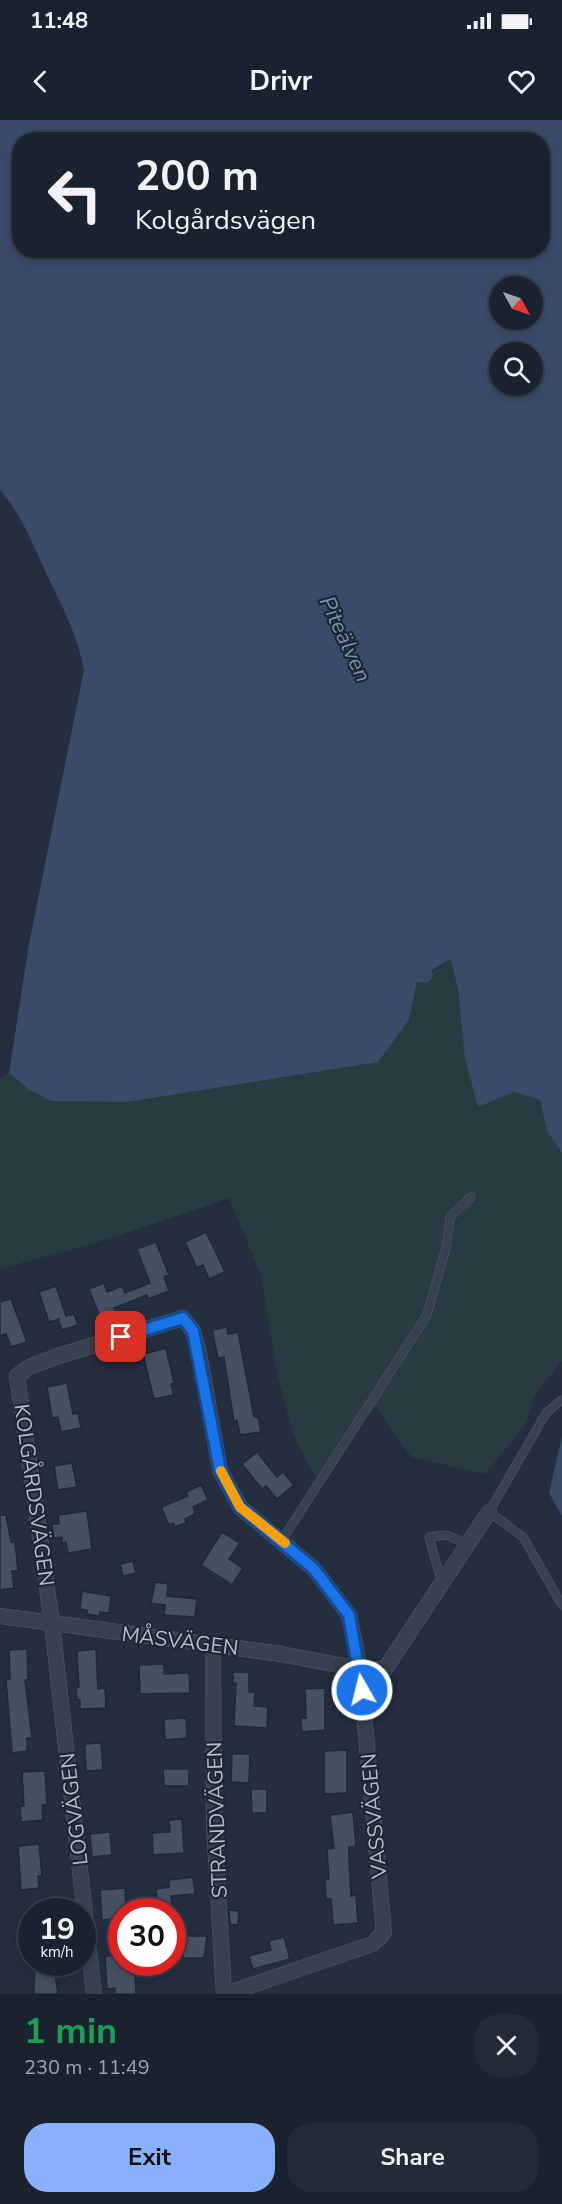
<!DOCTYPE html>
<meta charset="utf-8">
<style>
body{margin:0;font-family:"Nunito Sans",sans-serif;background:#242a37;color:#f1f3f6;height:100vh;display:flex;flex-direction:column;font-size:22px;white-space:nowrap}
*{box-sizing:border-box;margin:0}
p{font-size:20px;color:#a0a4aa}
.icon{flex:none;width:33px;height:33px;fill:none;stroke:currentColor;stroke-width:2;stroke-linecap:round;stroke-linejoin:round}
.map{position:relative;height:1874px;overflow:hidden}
.sheet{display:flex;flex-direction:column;background:#1b222f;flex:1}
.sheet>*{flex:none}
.guide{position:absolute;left:12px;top:12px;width:538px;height:126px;border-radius:24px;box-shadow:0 3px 9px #0003,0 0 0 2px #393f4b;background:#1b222f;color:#f1f3f6;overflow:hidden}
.needle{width:39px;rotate:130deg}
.tools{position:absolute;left:489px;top:156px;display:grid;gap:12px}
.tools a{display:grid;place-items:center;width:54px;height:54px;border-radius:50%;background:#1b222f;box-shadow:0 3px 9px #0003,0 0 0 2px #393f4b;font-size:30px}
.speed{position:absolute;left:18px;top:1778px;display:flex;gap:12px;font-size:30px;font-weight:700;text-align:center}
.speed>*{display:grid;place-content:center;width:78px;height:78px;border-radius:50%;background:#1b222f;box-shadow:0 3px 9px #0003,0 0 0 2px #393f4b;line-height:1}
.speed small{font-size:15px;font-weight:400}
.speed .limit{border:9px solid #d22;background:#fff;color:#111}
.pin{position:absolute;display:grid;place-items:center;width:51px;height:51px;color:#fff;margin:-26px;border-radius:12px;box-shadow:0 3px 9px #0006}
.me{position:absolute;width:66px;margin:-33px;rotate:352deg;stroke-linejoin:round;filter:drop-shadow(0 0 4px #0008)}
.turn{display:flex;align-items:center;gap:21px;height:126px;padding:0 24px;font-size:27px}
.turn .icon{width:78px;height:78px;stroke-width:2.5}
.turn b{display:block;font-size:42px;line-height:51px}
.round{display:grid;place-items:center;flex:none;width:63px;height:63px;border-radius:24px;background:#242a37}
.headline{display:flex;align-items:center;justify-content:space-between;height:102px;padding:0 24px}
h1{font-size:36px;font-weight:700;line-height:45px;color:#1e9e55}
.cta{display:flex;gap:12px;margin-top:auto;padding:12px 24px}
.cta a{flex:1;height:69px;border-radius:24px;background:#89b0fa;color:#111;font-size:24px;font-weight:700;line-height:69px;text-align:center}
.cta a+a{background:#242a37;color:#f1f3f6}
.status{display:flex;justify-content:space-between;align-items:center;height:42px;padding:0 30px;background:#1b222f;direction:ltr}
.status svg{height:16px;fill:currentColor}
header{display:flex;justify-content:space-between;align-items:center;height:78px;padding:0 24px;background:#1b222f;font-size:27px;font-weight:700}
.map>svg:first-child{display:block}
</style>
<div class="status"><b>11:48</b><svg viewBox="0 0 49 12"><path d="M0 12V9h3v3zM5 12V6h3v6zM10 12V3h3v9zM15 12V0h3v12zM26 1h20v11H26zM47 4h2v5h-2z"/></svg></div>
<header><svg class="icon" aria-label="back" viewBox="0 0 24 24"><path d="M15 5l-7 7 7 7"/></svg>Drivr<svg class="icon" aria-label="heart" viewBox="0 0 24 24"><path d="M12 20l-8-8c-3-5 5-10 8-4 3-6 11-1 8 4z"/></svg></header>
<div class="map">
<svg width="562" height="1874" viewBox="0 0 562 1874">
<rect width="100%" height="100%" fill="#242e3f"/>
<path fill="#263c40" d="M452,839L478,987L514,972L540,980L547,1011L562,1033V1241L535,1274L526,1304L485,1354L411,1337L370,1279L316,1358L294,1316L277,1254L261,1155L229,1078L118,1116L0,1149V959L9,953L28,969L409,900L417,862Z"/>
<g fill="#394b68" fill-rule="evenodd">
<path d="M0,0H562V1033L547,1011L540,980L514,972L478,987L465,938L458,870L451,839L432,850L433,857L427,863L417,862L409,900L378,942L127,982L51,981L28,969L9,953L29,824L84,550C78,517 64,490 49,459C34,428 23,396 0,370ZM20,20H543V130H20ZM500,166H532V200H500ZM500,232H532V266H500Z"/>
<path d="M562,1316V1396L549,1373Z"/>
</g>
<g fill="#455063" stroke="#1f2836" stroke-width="1.5">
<path d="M206,1112L225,1152L209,1159L203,1145L197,1148L185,1122Z"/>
<path d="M156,1122L169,1155L164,1157L169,1171L148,1179L147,1175L114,1188L115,1191L100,1197L89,1169L104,1163L107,1172L122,1166L125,1173L150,1163L137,1129Z"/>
<path d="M56,1166L66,1196L74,1194L78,1205L62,1210L58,1199H60L49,1202L39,1172Z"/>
<path d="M11,1179L27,1222L11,1227L6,1214L0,1216V1182Z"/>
<path d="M227,1207L228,1214L238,1212L254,1297H258L261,1312L240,1315L237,1300L234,1302L224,1237L218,1238L212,1210Z"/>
<path d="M166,1228L174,1263L171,1264L174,1275L154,1279L143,1234Z"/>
<path d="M67,1263L73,1294L78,1293L81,1308L61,1312L58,1297L52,1298L47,1267Z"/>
<path d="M257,1332L277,1357L283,1352L294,1365L277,1379L266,1366L262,1369L242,1344Z"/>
<path d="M72,1343L77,1367L58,1370L54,1346Z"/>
<path d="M201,1365L208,1380L193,1387L195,1394L185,1399L186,1403L175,1407L173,1403L169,1405L161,1387L188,1376L186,1372Z"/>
<path d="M87,1391L92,1429L68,1433L66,1422L62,1423V1417L54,1418L52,1404H59L58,1395Z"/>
<path d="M0,1395H6L11,1422H15L18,1451H12L14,1468L0,1470Z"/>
<path d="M222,1412L240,1423L229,1439L243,1448L232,1465L201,1445Z"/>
<path d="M133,1441L136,1453L123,1456L120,1444Z"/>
<path d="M155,1462L168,1464L167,1476L197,1479L195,1497L164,1495L165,1485L151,1483Z"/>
<path d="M82,1471L111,1476L109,1493L100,1492L99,1496L87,1494V1490L80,1489Z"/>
<path d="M27,1529L28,1559L25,1560L32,1618H27V1631L12,1633L6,1560L10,1559L9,1530Z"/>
<path d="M96,1529L98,1569L105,1568L106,1588L80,1589V1580H77L76,1567H79L77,1531Z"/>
<path d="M164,1544V1554L189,1553L190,1573L140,1574L139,1545Z"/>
<path d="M233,1552H249V1572H255L254,1586L268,1587L267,1608L234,1606L236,1563L233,1564Z"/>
<path d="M325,1568V1610L302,1612L301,1598H306L305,1569Z"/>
<path d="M186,1598L187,1618L165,1620L164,1599Z"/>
<path d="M101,1623L103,1650L86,1651L85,1624Z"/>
<path d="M347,1630V1673L324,1674V1631Z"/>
<path d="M232,1634H250L249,1663L231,1662Z"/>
<path d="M163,1649H189V1666H164Z"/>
<path d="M45,1651L47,1684L42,1685L43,1700L21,1702L20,1686H24L22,1652Z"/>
<path d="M251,1669H267V1693H252Z"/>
<path d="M353,1692L356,1726L349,1727V1739L351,1776L356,1775L358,1803L333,1805L331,1779H326L325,1759H329L327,1729L334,1728L330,1695Z"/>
<path d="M182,1699L184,1733L153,1735L152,1713L170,1712L169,1700Z"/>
<path d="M110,1712L112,1735L92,1737L90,1714Z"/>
<path d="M39,1724L42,1756H38L39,1768L21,1770L18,1726Z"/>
<path d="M193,1757L195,1774L171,1776L172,1787L158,1789L156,1769L169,1767V1760Z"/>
<path d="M125,1768L126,1791H122V1798L102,1800L100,1770Z"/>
<path d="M229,1790L239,1791L238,1805L230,1804Z"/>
<path d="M174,1816H207L204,1838H183V1827H174Z"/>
<path d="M284,1817L290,1839L253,1849L249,1836L271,1830L269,1821Z"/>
<path d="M122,1835V1842H130V1852H135L136,1874H115V1868L107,1869L105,1836Z"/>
<path d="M35,1842H53L58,1874H34Z"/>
</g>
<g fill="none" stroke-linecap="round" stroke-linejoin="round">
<g stroke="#535c6a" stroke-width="9">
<g id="service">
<path d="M562,1280L546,1293L489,1392L523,1417L562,1485"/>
<path d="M282,1420L427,1195L446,1128L450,1097L471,1077"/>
<path d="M442,1464L429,1417L446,1415L468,1424"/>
</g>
</g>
<g stroke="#535c6a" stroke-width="16">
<g id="minor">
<path d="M0,1496L281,1534L360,1549H385L489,1392"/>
<path d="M213,1526L214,1707L224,1874"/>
<path d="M94,1874L52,1504L17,1256L29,1247L58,1236L183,1198L193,1211L199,1233L220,1350L240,1387L314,1449L349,1495L360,1549L384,1813L372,1824L226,1874"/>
</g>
</g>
<use href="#service" stroke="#38414f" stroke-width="8"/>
<use href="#minor" stroke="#38414f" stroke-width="15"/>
</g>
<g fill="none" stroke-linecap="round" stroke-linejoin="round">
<g stroke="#114b97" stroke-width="15">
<path id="route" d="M121,1217L183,1198L193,1211L220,1350L240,1387L314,1449L349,1495L362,1570"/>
</g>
<use href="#route" stroke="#1a73e8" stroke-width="10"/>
<path stroke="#f59e0b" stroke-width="10" d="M221,1351L240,1387L285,1423"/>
</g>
<g text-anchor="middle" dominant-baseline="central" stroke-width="4.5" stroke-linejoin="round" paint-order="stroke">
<g font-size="21" fill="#b4bcca" stroke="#1d2634">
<text transform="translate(34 1375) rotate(82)">KOLGÅRDSVÄGEN</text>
<text transform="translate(180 1521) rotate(7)">MÅSVÄGEN</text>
<text transform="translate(74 1689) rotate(-97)">LOGVÄGEN</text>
<text transform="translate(374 1696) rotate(-95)">VASSVÄGEN</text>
<text transform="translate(217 1700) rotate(-92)">STRANDVÄGEN</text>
</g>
<g font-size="22" font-style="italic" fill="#7b90b2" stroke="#1d2634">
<text transform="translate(345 519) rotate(65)">Piteälven</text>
</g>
</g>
</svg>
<div class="tools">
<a><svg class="needle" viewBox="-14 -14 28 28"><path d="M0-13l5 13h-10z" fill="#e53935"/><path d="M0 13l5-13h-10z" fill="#a0a4aa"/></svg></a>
<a><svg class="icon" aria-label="search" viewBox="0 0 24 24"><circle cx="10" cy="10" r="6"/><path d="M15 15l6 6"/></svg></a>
</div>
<div class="speed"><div>19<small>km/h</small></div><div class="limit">30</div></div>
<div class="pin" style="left:121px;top:1217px;background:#d93025"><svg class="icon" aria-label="arrive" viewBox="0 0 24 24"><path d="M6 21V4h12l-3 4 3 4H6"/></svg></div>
<svg class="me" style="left:362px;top:1570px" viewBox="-20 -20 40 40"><circle r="17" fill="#1a73e8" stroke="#fff" stroke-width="3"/><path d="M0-11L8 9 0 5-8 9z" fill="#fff"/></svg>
<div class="guide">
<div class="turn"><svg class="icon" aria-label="left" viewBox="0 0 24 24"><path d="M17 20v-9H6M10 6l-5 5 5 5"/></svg><div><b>200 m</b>Kolgårdsvägen</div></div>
</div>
</div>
<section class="sheet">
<div class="headline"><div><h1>1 min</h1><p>230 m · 11:49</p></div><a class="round"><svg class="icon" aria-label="close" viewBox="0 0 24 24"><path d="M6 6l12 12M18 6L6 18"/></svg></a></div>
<div class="cta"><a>Exit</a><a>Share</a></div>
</section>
